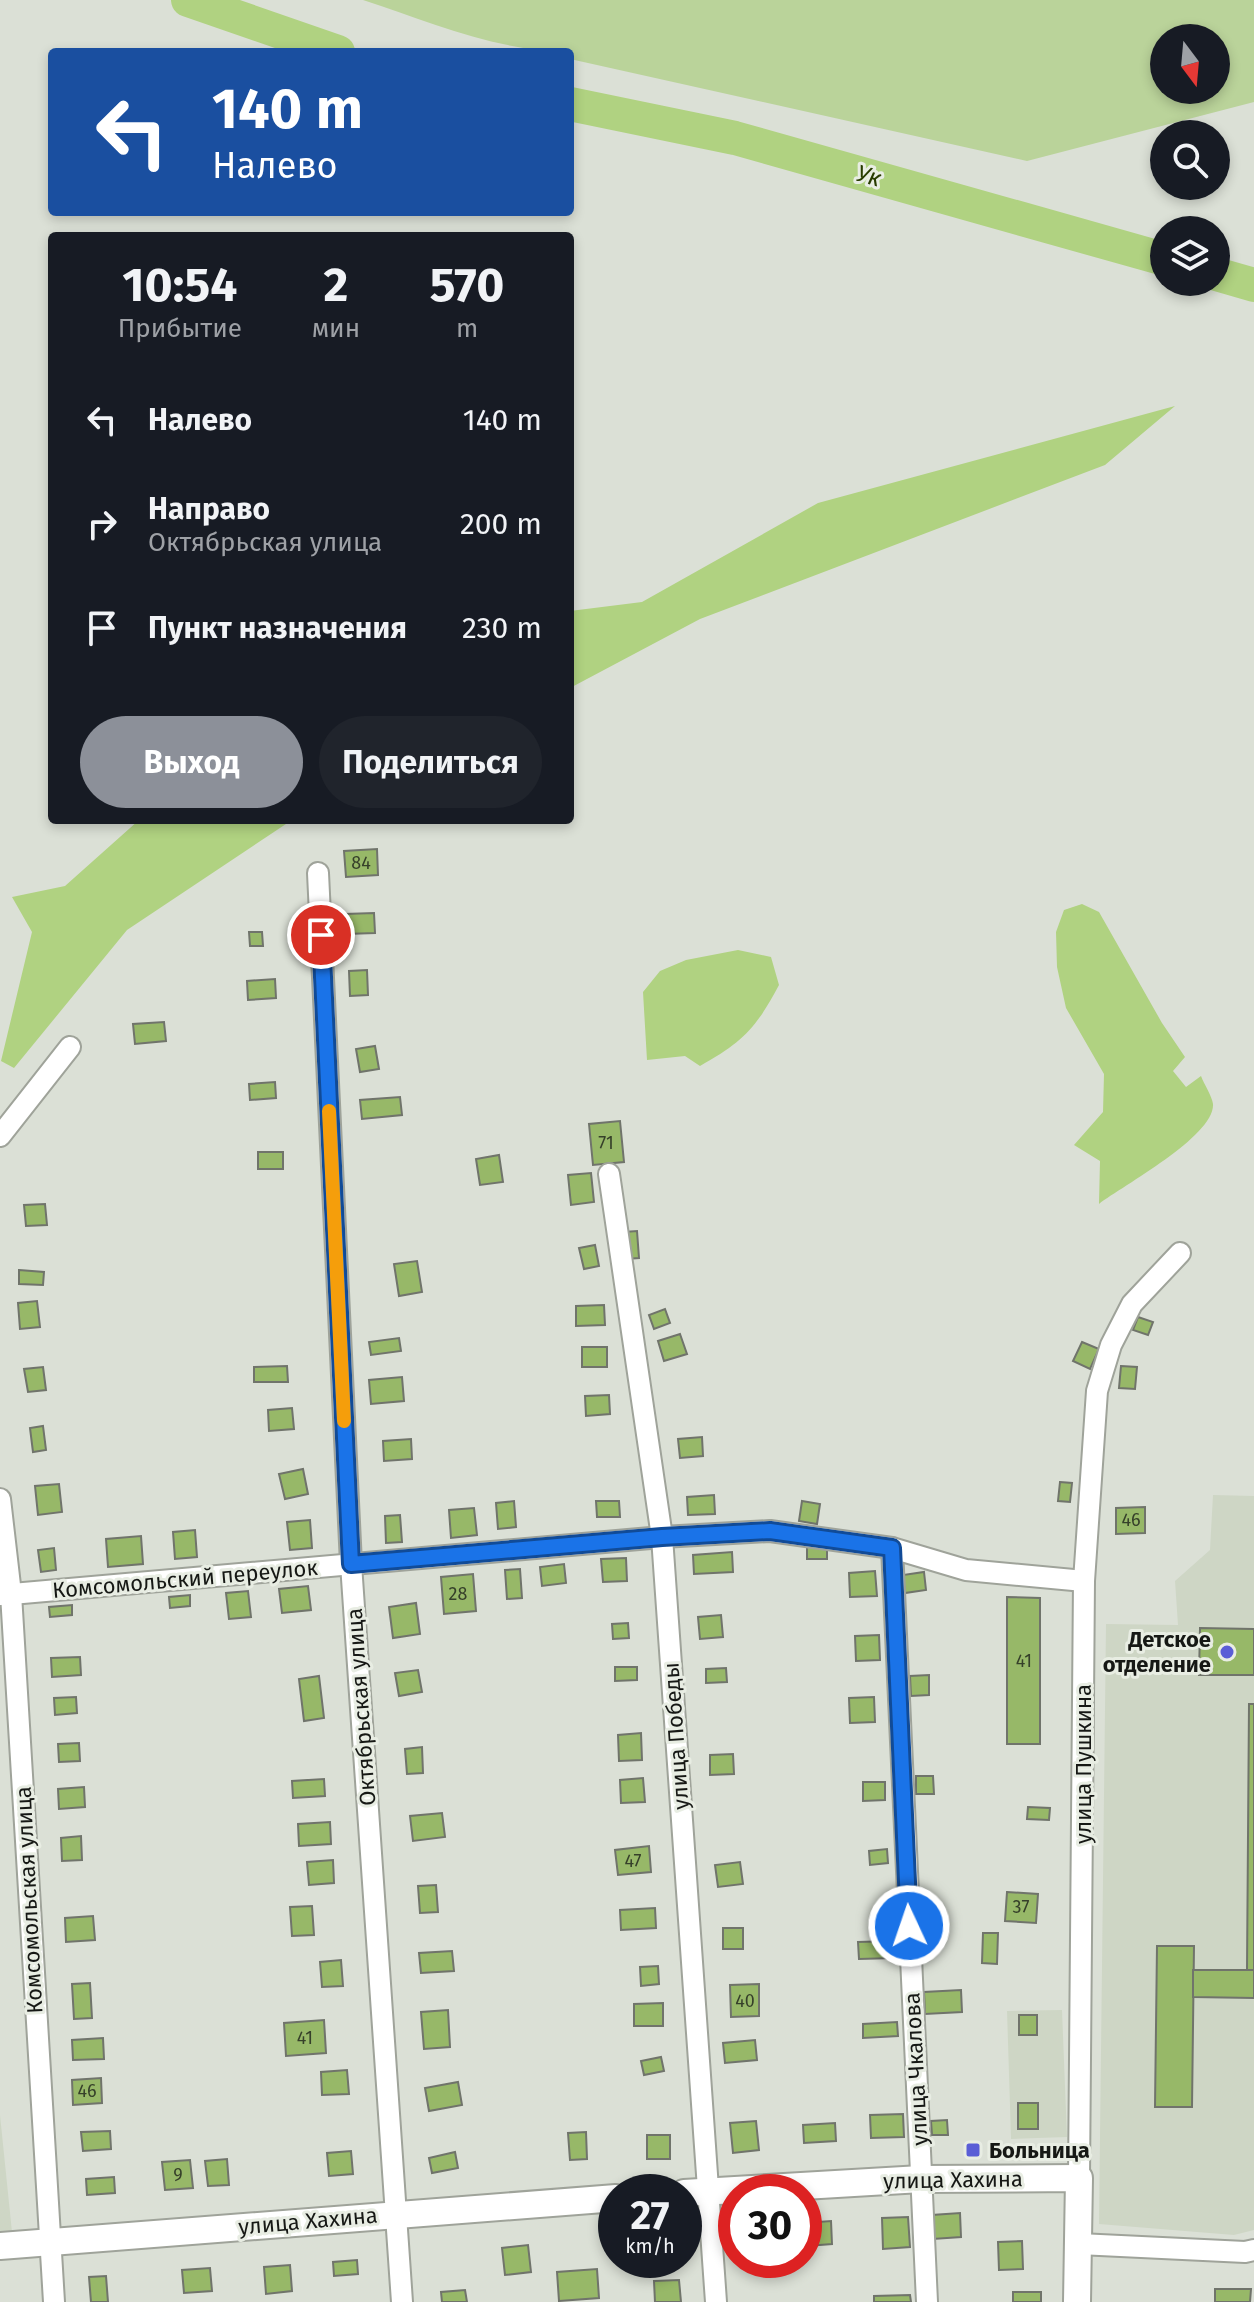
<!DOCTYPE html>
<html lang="ru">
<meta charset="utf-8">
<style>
body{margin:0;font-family:"Fira Sans",sans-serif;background:#20242c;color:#f1f3f6;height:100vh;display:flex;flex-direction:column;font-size:30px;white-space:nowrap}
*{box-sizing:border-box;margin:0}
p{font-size:26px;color:#9ea1a6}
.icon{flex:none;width:44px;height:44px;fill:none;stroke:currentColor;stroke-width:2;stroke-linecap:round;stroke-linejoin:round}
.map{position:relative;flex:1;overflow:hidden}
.side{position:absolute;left:48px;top:232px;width:526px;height:592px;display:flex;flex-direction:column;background:#171b24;border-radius:8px;box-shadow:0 4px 12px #0003}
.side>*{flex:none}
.hud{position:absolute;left:48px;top:48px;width:526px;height:168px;border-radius:8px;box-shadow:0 4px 12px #0003;background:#1a4fa0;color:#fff;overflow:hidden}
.needle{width:52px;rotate:164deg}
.fabs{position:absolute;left:1150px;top:24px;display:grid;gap:16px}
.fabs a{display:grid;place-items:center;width:80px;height:80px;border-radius:50%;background:#171b24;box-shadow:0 4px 12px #0003;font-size:40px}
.speed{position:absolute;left:598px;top:2174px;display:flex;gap:16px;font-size:40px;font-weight:700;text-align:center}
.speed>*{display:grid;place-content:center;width:104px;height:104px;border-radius:50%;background:#171b24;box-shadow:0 4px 12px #0003;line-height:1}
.speed small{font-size:20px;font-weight:400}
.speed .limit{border:12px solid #d22;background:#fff;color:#111}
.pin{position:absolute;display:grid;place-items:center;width:68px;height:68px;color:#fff;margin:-34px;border:4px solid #fff;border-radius:50%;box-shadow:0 2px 8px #0007}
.me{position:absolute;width:88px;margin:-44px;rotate:357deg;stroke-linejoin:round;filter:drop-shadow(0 0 6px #0008)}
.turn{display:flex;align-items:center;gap:28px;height:168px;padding:0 32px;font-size:36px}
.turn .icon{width:104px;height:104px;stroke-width:2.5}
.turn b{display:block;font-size:56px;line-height:68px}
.eta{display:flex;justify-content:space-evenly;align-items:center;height:136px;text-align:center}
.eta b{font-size:48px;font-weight:700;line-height:56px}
.action{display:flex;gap:16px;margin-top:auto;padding:16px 32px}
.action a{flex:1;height:92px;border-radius:48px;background:#8c9099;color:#fff;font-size:32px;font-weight:700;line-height:92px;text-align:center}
.action a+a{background:#20242c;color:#f1f3f6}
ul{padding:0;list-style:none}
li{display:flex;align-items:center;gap:24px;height:104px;padding:0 32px}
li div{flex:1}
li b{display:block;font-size:30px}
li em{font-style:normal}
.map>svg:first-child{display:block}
</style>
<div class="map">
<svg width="1254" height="2302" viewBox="0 0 1254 2302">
<rect width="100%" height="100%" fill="#dbe0d6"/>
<g fill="#ced6c5">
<path d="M1213,1495L1254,1496V2230L1234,2235L1099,2224L1106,1624L1178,1625L1175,1581L1210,1550Z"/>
<path d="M1062,2010L1067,2137L1011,2139L1007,2011Z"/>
<path d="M0,2115L12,2232L0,2233Z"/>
</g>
<path fill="#bad39a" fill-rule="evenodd" d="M363,0H1254V102L1027,161L570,59V52C499,52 430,22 363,0ZM1164,38H1216V90H1164Z"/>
<g fill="#b0d281">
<path d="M1175,406L1105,465L700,619L570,688V611L642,602L818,503Z"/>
<path d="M139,820H292L127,930L14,1068L1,1061L32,932L12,897L65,886Z"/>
<path d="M1082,904L1099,912L1162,1023L1185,1057L1173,1071L1186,1087L1201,1076C1204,1084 1212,1096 1213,1104C1215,1136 1124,1185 1099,1204L1100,1161L1074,1145L1103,1112L1104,1074L1066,1008L1057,967L1056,932L1064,910Z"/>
<path d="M738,950L771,957L779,985C756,1028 743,1042 700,1066L685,1056L647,1060L643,992L660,971L686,960Z"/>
</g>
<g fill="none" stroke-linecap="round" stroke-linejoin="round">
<g stroke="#b0d281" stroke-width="34">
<path d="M188,0L338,52"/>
<path d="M570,104L735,138L1164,259"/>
<path d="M1216,274L1254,285"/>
</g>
</g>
<g fill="#97b868" stroke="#70746b" stroke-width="2">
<path d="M377,849L378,875L346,877L344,851Z"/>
<path d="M374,913L375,933L346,934L345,914Z"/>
<path d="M249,932H262L263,946H250Z"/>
<path d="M367,970L368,995L350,996L349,971Z"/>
<path d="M275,979L276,998L248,1000L247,981Z"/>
<path d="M164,1022L166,1041L135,1044L133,1024Z"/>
<path d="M375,1046L379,1069L360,1072L356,1049Z"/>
<path d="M275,1082L276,1098L250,1100L249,1084Z"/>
<path d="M400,1097L402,1115L362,1119L360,1100Z"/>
<path d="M620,1121L624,1162L593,1165L589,1124Z"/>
<rect x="258" y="1152" width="25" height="17"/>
<path d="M499,1155L503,1182L480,1185L476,1159Z"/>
<path d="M591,1173L594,1202L571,1205L568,1175Z"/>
<path d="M45,1204L47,1225L26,1226L24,1205Z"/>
<path d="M637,1231L639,1258L626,1259L624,1232Z"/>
<path d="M595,1245L599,1266L584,1269L579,1248Z"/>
<path d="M417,1261L422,1292L399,1296L394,1264Z"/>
<path d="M19,1270L44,1272L43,1285L19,1284Z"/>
<path d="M37,1301L40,1327L20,1329L18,1303Z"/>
<path d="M604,1305L605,1325L576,1326V1306Z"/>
<path d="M665,1309L670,1323L654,1329L649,1315Z"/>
<path d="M1138,1317L1153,1322L1148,1335L1133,1330Z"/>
<path d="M680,1334L687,1354L664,1361L658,1341Z"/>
<path d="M399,1338L401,1351L371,1355L369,1342Z"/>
<path d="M1082,1342L1099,1349L1090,1369L1073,1361Z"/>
<rect x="582" y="1347" width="25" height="20"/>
<path d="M287,1366L288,1382H254V1367Z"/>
<path d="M1121,1366L1137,1367L1135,1389L1119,1388Z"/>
<path d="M43,1367L46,1390L28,1392L24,1369Z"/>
<path d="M402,1377L404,1401L371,1404L369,1380Z"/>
<path d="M609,1395L610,1414L586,1416L585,1396Z"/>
<path d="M292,1408L294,1429L269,1431L268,1410Z"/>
<path d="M43,1426L46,1450L33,1452L30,1428Z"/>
<path d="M702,1437L703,1456L680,1458L678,1439Z"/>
<path d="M411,1439L412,1459L384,1461L383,1441Z"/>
<path d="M303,1469L308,1494L285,1499L279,1474Z"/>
<path d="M1060,1482L1072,1483L1070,1502L1058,1501Z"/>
<path d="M59,1484L62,1512L38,1515L35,1486Z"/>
<path d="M714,1495L715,1514L688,1515L687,1497Z"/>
<path d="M514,1501L516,1527L498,1529L496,1503Z"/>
<path d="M596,1501H619L620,1517H597Z"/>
<path d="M802,1501L820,1504L817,1524L799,1521Z"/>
<path d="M1145,1507V1533L1116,1534V1508Z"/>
<path d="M474,1508L477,1535L451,1538L449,1510Z"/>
<path d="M400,1515L402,1542L386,1543L385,1516Z"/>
<path d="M310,1520L312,1548L290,1550L287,1522Z"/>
<path d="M195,1530L197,1557L175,1559L173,1532Z"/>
<path d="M141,1536L143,1564L108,1567L106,1539Z"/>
<rect x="807" y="1544" width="20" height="15"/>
<path d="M54,1548L56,1570L41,1572L38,1550Z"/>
<path d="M732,1552L733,1572L694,1574L693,1555Z"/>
<path d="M626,1558L627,1581L603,1582L601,1559Z"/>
<path d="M564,1564L566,1583L542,1586L540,1567Z"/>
<path d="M520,1569L522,1598L507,1599L505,1570Z"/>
<path d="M875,1571L877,1596L850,1597L849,1573Z"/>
<path d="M924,1572L926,1590L905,1593L903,1575Z"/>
<path d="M473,1574L476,1611L444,1614L441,1577Z"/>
<path d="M308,1586L311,1610L282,1613L279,1589Z"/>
<path d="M248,1591L251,1617L229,1619L226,1593Z"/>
<path d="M190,1595V1606L170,1608L169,1597Z"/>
<path d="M1007,1597L1040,1598V1744H1007Z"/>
<path d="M416,1603L420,1634L393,1638L389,1607Z"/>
<path d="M72,1605V1615L50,1617L49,1607Z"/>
<path d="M721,1615L723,1637L700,1639L698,1617Z"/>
<path d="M628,1623L629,1638L613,1639L612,1624Z"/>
<path d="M1200,1628L1254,1629V1675H1199Z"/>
<path d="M879,1635L880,1660L856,1661L855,1636Z"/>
<path d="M80,1657L81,1675L52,1677L51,1658Z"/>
<path d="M615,1667H637V1680L615,1681Z"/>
<path d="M726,1668L727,1682L706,1683V1669Z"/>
<path d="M418,1670L422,1692L399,1696L395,1673Z"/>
<path d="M929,1675V1695L911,1696L910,1676Z"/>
<path d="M319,1676L324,1718L304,1721L299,1679Z"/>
<path d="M76,1697L77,1713L55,1715L54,1698Z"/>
<path d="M874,1697L875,1722L850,1723L849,1698Z"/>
<path d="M1249,1704H1254V1970H1247Z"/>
<path d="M641,1733L642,1760L619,1761L618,1735Z"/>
<path d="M79,1743L80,1761L59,1762L58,1744Z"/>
<path d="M422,1747L423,1773L407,1774L405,1749Z"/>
<path d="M733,1754L734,1774L710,1775V1755Z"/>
<path d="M916,1776H933L934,1794H916Z"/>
<path d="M643,1778L645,1802L621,1803L620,1780Z"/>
<path d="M324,1779L325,1796L293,1798L292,1781Z"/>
<path d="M863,1782H885V1800L863,1801Z"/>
<path d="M84,1787L85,1807L59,1809L58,1789Z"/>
<path d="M1028,1807L1050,1808L1049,1820L1027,1819Z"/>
<path d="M442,1813L445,1837L413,1841L410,1816Z"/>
<path d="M330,1822L331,1844L299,1846L298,1824Z"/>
<path d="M81,1836L82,1860L62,1861L61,1838Z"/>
<path d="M649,1846L651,1872L618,1875L615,1850Z"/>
<path d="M887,1849L888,1863L870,1865L869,1851Z"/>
<path d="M333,1860L334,1883L309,1885L307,1862Z"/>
<path d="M740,1862L743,1884L718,1887L715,1865Z"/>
<path d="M436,1885L438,1912L420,1913L418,1886Z"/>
<path d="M1007,1892L1038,1894L1036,1923L1005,1921Z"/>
<path d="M312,1906L314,1935L292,1936L290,1907Z"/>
<path d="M655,1908L656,1928L621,1930L620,1910Z"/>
<rect x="919" y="1910" width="19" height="14"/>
<path d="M93,1916L95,1940L66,1942L65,1918Z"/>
<rect x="723" y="1928" width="20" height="21"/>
<path d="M983,1933H998L997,1964L982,1963Z"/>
<path d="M893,1941L894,1958L859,1959L858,1942Z"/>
<path d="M1157,1946H1194L1192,2107H1155Z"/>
<path d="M452,1951L454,1971L421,1973L419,1953Z"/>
<path d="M341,1960L343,1986L322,1987L320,1962Z"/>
<path d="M658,1966L659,1984L641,1986L640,1967Z"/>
<path d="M1193,1970H1254V1998L1193,1997Z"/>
<path d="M90,1983L92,2018L74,2019L72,1984Z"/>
<path d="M759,1984V2016L731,2017L730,1985Z"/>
<path d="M961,1990L962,2012L925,2014L924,1992Z"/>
<path d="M663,2003V2026H634V2004Z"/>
<path d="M448,2010L450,2047L424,2049L421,2012Z"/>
<rect x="1019" y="2015" width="18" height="20"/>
<path d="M324,2020L326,2053L286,2056L284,2023Z"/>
<path d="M897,2022L898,2036L863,2038V2024Z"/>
<path d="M103,2038L104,2059L73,2060L72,2040Z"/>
<path d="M755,2040L757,2060L725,2063L723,2043Z"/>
<path d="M661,2057L664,2071L644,2075L641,2061Z"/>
<path d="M347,2070L349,2094L322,2095L321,2072Z"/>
<path d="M101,2078L102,2103L73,2105L72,2080Z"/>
<path d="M458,2082L462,2105L429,2111L425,2088Z"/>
<rect x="1018" y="2103" width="20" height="26"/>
<path d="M903,2114L904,2137L871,2138L870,2115Z"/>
<path d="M947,2120L948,2135H932L931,2121Z"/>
<path d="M756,2121L759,2150L733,2153L730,2123Z"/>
<path d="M835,2123L836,2141L804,2143L803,2125Z"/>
<path d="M110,2131L111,2149L83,2151L81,2132Z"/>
<path d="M586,2132L587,2159L570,2160L568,2133Z"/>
<rect x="647" y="2135" width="23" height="24"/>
<path d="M351,2151L353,2174L329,2176L327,2153Z"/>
<path d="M455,2152L458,2168L432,2173L429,2158Z"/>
<path d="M227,2159L229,2185L208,2186L205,2161Z"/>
<path d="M190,2160L193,2188L165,2190L162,2162Z"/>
<path d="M114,2177L115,2193L87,2195L86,2179Z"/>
<path d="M960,2213L961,2237L933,2239L932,2215Z"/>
<path d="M908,2217L910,2247L883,2249L882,2218Z"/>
<path d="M831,2221L832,2244L807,2246L805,2223Z"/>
<path d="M1022,2241L1023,2269L999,2270L998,2242Z"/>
<path d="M528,2245L531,2272L505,2275L502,2248Z"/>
<path d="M357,2260L358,2274L334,2276L333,2262Z"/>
<path d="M290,2265L292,2291L266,2294L264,2267Z"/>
<path d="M210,2268L212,2291L184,2293L182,2270Z"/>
<path d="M597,2269L599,2298L559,2301L557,2272Z"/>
<path d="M106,2276L108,2302H91L89,2277Z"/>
<path d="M679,2280L681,2302H655L654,2281Z"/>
<path d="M1215,2289H1251L1250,2302H1215Z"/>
<path d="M465,2290L467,2302H442L441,2292Z"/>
<rect x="1013" y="2292" width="28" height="10"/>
<path d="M910,2295L911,2302H874V2296Z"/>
</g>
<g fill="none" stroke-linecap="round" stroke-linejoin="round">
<g stroke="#9fa39a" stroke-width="24">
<g id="minor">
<path d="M318,873L351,1564L402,2302"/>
<path d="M0,1136L70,1047"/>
<path d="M609,1174L662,1537L716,2302"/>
<path d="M0,1499L11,1594L54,2302"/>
<path d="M892,1548L927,2302"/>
<path d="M0,1595L662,1537L770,1531L892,1548L966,1570L1084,1581"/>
<path d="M1079,2178L1084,1581L1097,1391L1111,1345L1132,1304L1180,1253"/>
<path d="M1079,2244L1245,2252L1254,2250"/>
</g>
</g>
<g stroke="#9fa39a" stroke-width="30">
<g id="tertiary">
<path d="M684,2193L921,2179L1079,2178L1077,2302"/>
<path d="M0,2246L616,2198"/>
</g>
</g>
<use href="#minor" stroke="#fff" stroke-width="20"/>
<use href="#tertiary" stroke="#fff" stroke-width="26"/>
</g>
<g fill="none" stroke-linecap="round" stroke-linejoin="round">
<g stroke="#114b97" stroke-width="20">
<path id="route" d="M321,935L351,1564L662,1537L770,1531L892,1548L909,1926"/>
</g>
<use href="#route" stroke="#1a73e8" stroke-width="14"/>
<path stroke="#f59e0b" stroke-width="14" d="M329,1111L344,1421"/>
</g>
<g fill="#5a5ed6" stroke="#e8ede3" stroke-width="3">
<circle cx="1227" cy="1652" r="8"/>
<rect x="965" y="2142" width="16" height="16" rx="4"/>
</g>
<g text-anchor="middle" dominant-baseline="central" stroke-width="6" stroke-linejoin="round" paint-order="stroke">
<g font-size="18" fill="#36402a">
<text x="361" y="863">84</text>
<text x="606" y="1143">71</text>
<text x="1131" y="1520">46</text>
<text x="458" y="1594">28</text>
<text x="1024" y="1661">41</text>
<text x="633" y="1861">47</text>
<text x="1021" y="1907">37</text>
<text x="745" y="2001">40</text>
<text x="305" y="2038">41</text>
<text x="87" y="2091">46</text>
<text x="178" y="2175">9</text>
</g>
<g font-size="22" fill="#161815" stroke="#e8ede3">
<text transform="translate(185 1579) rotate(-5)">Комсомольский переулок</text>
<text transform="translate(361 1707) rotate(-94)">Октябрьская улица</text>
<text transform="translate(676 1736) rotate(-94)">улица Победы</text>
<text transform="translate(1083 1764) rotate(-90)">улица Пушкина</text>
<text transform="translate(29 1900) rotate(-93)">Комсомольская улица</text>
<text transform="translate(916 2069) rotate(-93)">улица Чкалова</text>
<text transform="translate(953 2180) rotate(-1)">улица Хахина</text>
<text transform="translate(308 2221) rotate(-5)">улица Хахина</text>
</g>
<g font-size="22" font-weight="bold" fill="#161815" stroke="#e8ede3" text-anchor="end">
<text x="1211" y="1639">Детское<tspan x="1211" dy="25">отделение</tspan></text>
<text x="989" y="2150" text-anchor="start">Больница</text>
</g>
<g font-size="24" font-style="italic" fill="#283c00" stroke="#e8ede3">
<text transform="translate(869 176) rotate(16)">Ук</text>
</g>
</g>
</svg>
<div class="fabs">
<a><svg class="needle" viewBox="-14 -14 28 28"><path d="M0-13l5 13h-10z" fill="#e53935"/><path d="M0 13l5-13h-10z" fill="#9ea1a6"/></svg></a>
<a><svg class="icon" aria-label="search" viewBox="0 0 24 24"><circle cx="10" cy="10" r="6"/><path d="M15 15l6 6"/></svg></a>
<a><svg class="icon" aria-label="layers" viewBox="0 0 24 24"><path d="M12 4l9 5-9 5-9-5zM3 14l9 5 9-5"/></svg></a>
</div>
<div class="speed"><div>27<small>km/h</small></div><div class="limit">30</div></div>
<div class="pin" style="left:321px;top:935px;background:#d93025"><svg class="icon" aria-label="arrive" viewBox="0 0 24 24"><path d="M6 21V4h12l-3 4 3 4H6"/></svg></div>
<svg class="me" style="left:909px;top:1926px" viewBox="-20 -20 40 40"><circle r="17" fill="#1a73e8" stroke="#fff" stroke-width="3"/><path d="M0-11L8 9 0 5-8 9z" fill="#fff"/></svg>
<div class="hud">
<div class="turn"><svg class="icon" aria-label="left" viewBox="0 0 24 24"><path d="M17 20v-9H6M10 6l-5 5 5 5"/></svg><div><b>140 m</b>Налево</div></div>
</div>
<section class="side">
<div class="eta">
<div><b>10:54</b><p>Прибытие</p></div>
<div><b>2</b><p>мин</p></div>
<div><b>570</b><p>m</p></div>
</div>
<ul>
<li><svg class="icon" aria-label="left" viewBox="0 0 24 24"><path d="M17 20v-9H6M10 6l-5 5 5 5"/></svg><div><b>Налево</b></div><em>140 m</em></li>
<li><svg class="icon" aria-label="right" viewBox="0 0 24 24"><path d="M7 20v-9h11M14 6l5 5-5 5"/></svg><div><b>Направо</b><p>Октябрьская улица</p></div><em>200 m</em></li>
<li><svg class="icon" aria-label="arrive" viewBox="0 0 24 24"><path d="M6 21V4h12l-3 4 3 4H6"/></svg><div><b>Пункт назначения</b></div><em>230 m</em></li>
</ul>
<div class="action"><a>Выход</a><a>Поделиться</a></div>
</section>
</div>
